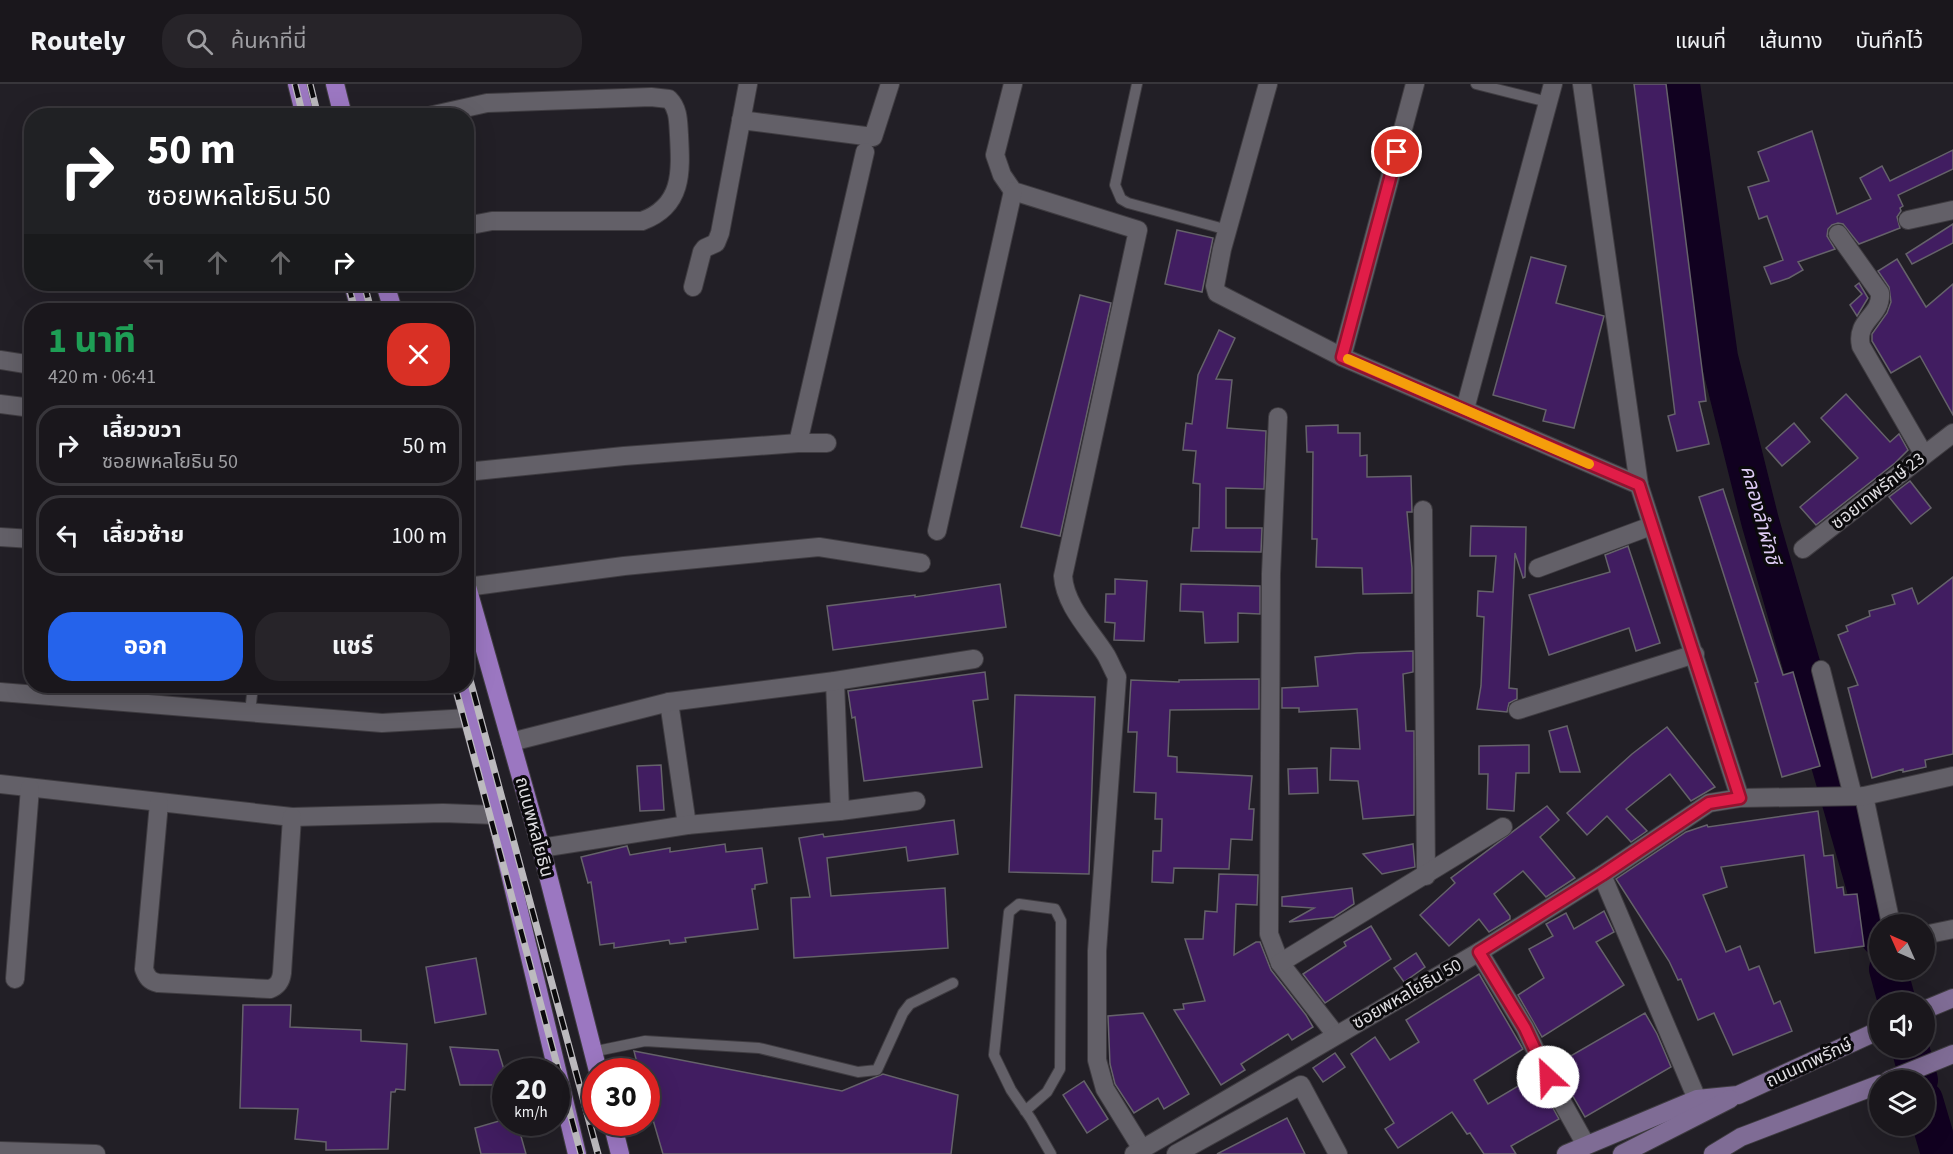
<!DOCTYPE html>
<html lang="th">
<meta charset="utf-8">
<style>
body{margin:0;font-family:"Source Sans 3","Noto Sans Thai",sans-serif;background:#272429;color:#f1f3f6;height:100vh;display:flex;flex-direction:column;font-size:22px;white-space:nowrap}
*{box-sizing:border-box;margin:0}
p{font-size:20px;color:#9f9fa3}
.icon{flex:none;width:33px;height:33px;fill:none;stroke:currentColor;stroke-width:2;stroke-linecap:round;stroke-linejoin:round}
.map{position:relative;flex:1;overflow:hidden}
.side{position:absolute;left:24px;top:219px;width:450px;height:390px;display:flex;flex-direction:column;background:#1a171c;border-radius:24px;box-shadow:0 6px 24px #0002,0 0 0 2px #38363b}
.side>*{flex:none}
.banner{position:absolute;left:24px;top:24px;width:450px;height:183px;border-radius:24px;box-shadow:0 6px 24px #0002,0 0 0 2px #38363b;background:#202124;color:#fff;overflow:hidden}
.needle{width:39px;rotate:315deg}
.buttons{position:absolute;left:1869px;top:830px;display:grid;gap:12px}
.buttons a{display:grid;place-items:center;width:66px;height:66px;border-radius:50%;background:#1a171c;box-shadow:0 6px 24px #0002,0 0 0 2px #38363b;font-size:30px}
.speed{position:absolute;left:492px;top:974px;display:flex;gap:12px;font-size:30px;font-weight:700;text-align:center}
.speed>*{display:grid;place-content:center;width:78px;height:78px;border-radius:50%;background:#1a171c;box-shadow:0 6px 24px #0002,0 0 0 2px #38363b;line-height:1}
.speed small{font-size:15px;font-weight:400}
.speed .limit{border:9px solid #d22;background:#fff;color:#111}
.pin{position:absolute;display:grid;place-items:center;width:51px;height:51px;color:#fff;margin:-26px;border:3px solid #fff;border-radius:50%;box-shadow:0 2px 6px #0007}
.me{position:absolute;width:66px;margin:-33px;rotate:335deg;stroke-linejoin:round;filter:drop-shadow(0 0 4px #0008)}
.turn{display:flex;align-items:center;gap:21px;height:126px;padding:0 24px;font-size:27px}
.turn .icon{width:78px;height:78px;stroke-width:2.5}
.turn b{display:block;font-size:42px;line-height:51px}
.lanes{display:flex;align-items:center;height:57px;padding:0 24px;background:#0003;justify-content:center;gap:30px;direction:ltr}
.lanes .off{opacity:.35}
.round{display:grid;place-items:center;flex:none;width:63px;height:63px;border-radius:24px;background:#272429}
.head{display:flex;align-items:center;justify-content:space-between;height:102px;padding:0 24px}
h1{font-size:36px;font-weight:700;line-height:45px;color:#1e9e55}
.button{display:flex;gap:12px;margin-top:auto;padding:12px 24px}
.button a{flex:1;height:69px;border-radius:24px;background:#2563eb;color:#fff;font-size:24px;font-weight:700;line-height:69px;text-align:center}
.button a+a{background:#272429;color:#f1f3f6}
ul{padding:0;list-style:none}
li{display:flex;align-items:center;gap:18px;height:81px;margin:0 12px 9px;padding:0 12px;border:3px solid #38363b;border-radius:24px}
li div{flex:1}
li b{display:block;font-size:22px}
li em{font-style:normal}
header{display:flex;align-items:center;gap:36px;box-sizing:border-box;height:84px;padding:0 30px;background:#1a171c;border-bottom:2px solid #38363b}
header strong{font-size:28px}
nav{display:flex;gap:33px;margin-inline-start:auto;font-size:21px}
.search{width:420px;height:54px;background:#272429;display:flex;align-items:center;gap:15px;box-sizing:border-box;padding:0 21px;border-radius:24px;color:#9f9fa3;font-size:22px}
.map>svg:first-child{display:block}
</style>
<header>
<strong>Routely</strong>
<div class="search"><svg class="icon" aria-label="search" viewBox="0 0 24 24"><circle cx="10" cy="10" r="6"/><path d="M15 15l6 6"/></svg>ค้นหาที่นี่</div>
<nav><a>แผนที่</a><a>เส้นทาง</a><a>บันทึกไว้</a></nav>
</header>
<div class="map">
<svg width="1953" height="1070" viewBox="0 0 1953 1070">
<rect width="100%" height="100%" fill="#221f26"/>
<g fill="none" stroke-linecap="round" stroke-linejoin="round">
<g stroke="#110120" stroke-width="38">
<path d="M1681,0L1719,273L1760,437L1880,854"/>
<path d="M1888,885L1897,918"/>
<path d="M1910,963L1919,996"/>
<path d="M1924,1016L1940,1070"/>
</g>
</g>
<g fill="#411d61" stroke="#65626a" stroke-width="1.5">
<path d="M1634,0H1666L1706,317L1699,318L1709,360L1677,367L1668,332L1675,330Z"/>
<path d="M1812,47L1837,130L1871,115L1860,94L1882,82L1890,97L1953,66V85L1898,111L1903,122L1900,124L1901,127L1897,133L1900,144L1859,160L1843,140L1838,139L1832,141L1828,145L1827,152L1835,165L1798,178L1803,186L1789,194L1771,200L1764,183L1783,176L1767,132L1759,135L1748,103L1769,97L1758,68Z"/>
<path d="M1953,140V159L1912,180L1906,170Z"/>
<path d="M1177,146L1213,154L1202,208L1165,200Z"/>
<path d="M1531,173L1566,182L1556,219L1604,232L1574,344L1543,337L1546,326L1493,311Z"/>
<path d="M1897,175L1926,223L1953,200V331L1920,272L1891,289L1872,257V250L1887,229L1891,218L1889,203L1878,187Z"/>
<path d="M1859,199L1868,214L1857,232L1850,221L1862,210L1855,202Z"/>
<path d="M1080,211L1111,219L1060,452L1021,443Z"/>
<path d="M1219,246L1235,254L1216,295L1232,296L1227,344L1266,347L1264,405L1226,404V444H1262L1261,468L1191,467L1193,444H1199L1200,400L1193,399L1196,367L1183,366L1186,339L1192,340L1198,291Z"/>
<path d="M1846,310L1890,358L1899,350L1908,366L1895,379L1816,441L1800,423L1858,374L1821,334Z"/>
<path d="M1794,339L1810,358L1782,382L1766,364Z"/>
<path d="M1338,341V349H1360V372L1367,371V393L1411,392L1412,428H1407L1412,484V509L1363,510L1362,484L1316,483L1317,455H1312L1313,368H1307L1306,342Z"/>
<path d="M1910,397L1931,424L1911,440L1889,413Z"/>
<path d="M1723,405L1783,591L1793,588L1820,682L1782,693L1755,599L1758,598L1699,413Z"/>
<path d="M1471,442L1526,443L1525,493L1523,494L1515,469L1509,604L1517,605V615L1509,619L1507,628L1477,625L1481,602L1484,533L1477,532L1478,507L1493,508L1496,472H1470Z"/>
<path d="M1628,462L1660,559L1636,567L1629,544L1549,571L1529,511L1610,488L1605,471Z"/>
<path d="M1953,493V670L1925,676L1926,683L1903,688V685L1872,694L1848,604L1858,601L1838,551L1848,547L1846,542L1870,532L1869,527L1895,520L1892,511L1912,504L1918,520Z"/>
<path d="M1115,495L1147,497L1144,557L1114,556L1115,539L1105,538L1106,510H1115Z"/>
<path d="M1000,500L1006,543L833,566L827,522L915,511V513Z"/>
<path d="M1181,500L1260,502V530L1238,529V558L1205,559L1203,528L1180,527Z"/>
<path d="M1413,567V588L1403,590L1406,647H1414V731L1363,735L1358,697L1330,696L1331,664L1360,665L1357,625L1299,628V624H1282V604L1318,602L1315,573L1357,569Z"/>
<path d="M985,588L988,615L973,617L982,683L864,697L855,633L852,634L848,607Z"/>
<path d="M1259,595V625L1170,626L1168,672L1177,673V688L1252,692L1249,725H1254L1252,756L1231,755L1229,785L1174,784L1173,799L1152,798L1153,767H1161L1162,735H1155L1156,709L1134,708L1137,648H1128L1131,596L1179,598V596Z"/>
<path d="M1015,611L1095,613L1089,790L1009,788Z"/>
<path d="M1567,642L1580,688H1560L1549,647Z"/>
<path d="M1667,643L1715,703L1691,717L1670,690L1626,725L1647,747L1631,758L1607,732L1587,751L1567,729L1632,670Z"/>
<path d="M1529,661V689H1516L1514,727L1487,725L1488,690H1479V662Z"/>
<path d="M661,681L664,726L640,727L637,682Z"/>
<path d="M1317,684L1318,709L1289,710L1288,685Z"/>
<path d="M1547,722L1559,736L1540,753L1575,794L1546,813L1523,787L1494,810L1510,832V835L1489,848L1479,835L1449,862L1420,831L1455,799L1451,794Z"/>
<path d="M1818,727L1824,772L1833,771L1837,804L1843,803L1844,811L1857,810L1864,862L1815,869L1804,771L1721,783L1727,803L1703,811L1726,868L1740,862L1749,886L1759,882L1774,920L1780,917L1792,947L1733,971L1714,929L1698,936L1681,895L1678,896L1669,877L1616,795L1686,748L1707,741L1708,743Z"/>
<path d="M954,736L958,770L908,777L906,763L827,774L831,812L945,804L948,864L794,874L791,814L810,813L799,754L823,750L824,753Z"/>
<path d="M725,760L726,768L762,764L767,799L755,801V805H752L758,845L685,854L686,858L670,860L669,856L614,864V859L600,861L591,798L588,799L581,773L627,762L630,771L670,764V768Z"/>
<path d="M1413,760L1415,783L1382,790L1363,770Z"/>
<path d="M1219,790L1258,791L1257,821L1236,820L1234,871L1256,858H1260L1271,886L1306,931L1313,943L1292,956L1288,950L1241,980L1245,986L1221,1001L1174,926L1184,925L1183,920L1205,917L1185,855H1203L1205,827L1217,828Z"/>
<path d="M1352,804L1354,820L1334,833L1289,838L1314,824L1282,822V813Z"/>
<path d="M1604,827L1614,848L1596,858L1624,901L1542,953L1518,911L1544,894L1529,865L1553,852L1546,840L1566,829L1574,845Z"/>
<path d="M1371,842L1391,875L1325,919L1303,890L1346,862L1344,858Z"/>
<path d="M1416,869L1425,883L1404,898L1394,884Z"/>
<path d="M476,874L486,930L435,939L426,883Z"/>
<path d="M1479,890L1523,965L1474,996L1488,1020L1535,992L1559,1035L1511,1062L1516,1070H1484L1470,1049L1467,1050L1452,1028L1398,1064L1385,1045L1394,1039L1351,970L1375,953L1390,976L1419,958L1406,936Z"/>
<path d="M243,921H291L290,943L361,946V957L407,960L405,1006L396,1005L395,1008H391L388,1065L326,1066V1058L295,1055L298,1025L240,1024Z"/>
<path d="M1143,929L1189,1010L1164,1025L1158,1014L1134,1029L1115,1000L1110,980L1108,932Z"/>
<path d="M1645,929L1657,950L1671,983L1585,1033L1555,981Z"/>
<path d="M450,963L498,966L506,992V1001H460Z"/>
<path d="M634,967L842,1007L883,990L958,1011L951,1070H663L646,1012V987H639Z"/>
<path d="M1335,969L1345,983L1323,998L1313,984Z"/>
<path d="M1084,997L1108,1035L1087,1049L1063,1011Z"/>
<path d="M1287,1034L1305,1070H1217Z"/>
<path d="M506,1035V1038H517L526,1070H481L475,1044Z"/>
</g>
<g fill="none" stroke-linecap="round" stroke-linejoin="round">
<g stroke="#3f3c41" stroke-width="12">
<g id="lane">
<path d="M1137,0L1115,101L1121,115L1128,119L1228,146"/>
<path d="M1476,0L1548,18"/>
<path d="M250,628L253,602"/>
<path d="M592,968L645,957L759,964L858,988L877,986L903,929L910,920L953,899"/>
<path d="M1025,1027L1047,1008L1060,985L1061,837L1055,825L1019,820L1009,828L994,971L1011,1006L1031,1035L1051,1070"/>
</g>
</g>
<g stroke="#3f3c41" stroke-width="20">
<g id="street">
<path d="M1013,0L995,71L1002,91L1013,107L1138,146L1063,492C1065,522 1091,547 1106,571C1110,578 1113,586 1117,593L1097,867V976L1105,1005L1142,1065"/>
<path d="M1268,0L1222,165L1215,202L1217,209L1342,273L1639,401"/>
<path d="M1582,0L1639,401L1740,714"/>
<path d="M429,32L487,19L651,13L669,15C679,25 678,38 679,51C681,88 683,122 642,137H492L466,142"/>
<path d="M741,36L873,53L890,0"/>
<path d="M1908,136L1953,126"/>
<path d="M1838,150L1880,209C1882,232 1855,236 1861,262L1924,371"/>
<path d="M693,203L702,168L705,164L716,159L720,149L748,0"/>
<path d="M1342,273L1415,0"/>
<path d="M0,276L32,281"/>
<path d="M0,320L32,324"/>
<path d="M1465,325L1553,0"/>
<path d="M1278,333L1271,490L1269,850L1280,879L1336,951"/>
<path d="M798,359L865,68"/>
<path d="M466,388L624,372L798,359H827"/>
<path d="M1423,426L1426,792"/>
<path d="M937,447L1013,107"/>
<path d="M0,453L32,455"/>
<path d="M1803,465L1953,349"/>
<path d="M1538,484L1651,442"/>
<path d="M467,503L624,482L819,463L921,479"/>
<path d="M1821,586L1853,712"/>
<path d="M835,597L840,727"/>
<path d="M0,608L382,639L469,634"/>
<path d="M669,618L687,741"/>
<path d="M1518,626L1695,570"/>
<path d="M511,658L669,618L835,597L974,575"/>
<path d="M0,700L292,733L443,729L496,731"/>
<path d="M1864,712L1891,840"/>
<path d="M159,719L144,885C147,894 150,897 158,899L270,905C278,902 281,897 282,889L292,733"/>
<path d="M541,764L687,741L840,727L916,717"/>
<path d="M1602,791L1697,1015"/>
<path d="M1924,851L1953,845"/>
<path d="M1479,868L1525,944L1548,993L1586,1061"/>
<path d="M1280,879L1503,743"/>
<path d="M15,895L30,704"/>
<path d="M0,1067L96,1070"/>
<path d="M1134,1070L1479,868L1602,791L1709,719L1740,714L1864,712L1953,692"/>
<path d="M1176,1070L1301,1001L1338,1070"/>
</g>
</g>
<g stroke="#3f3c41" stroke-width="20">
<g id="secondary">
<path d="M1924,926L1953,914"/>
<path d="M1889,996L1953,970"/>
<path d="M1566,1070L1697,1015L1738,1011L1880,946"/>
<path d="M1622,1070L1730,1015"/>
<path d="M1713,1070L1741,1053L1880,1000"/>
</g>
</g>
<g stroke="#3f3c41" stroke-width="20">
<g id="primary">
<path d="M297,0L305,32"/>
<path d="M335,0L343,32"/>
<path d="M353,200L360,226"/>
<path d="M385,200L393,226"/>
<path d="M466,499L541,764L598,987"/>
<path d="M461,602L496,731L577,1070"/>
<path d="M612,1038L620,1070"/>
</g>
</g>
<use href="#lane" stroke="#636068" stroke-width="10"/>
<use href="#street" stroke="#636068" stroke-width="18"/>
<use href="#secondary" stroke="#7f6c95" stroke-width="18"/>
<use href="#primary" stroke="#9b77c1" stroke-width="18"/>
<g stroke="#bcbabe" stroke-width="7">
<g id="rail">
<path d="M295,0L303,32"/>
<path d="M310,0L318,32"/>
<path d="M348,200L355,226"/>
<path d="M364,200L371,226"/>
<path d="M466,581L598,1070"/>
<path d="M455,602L581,1070"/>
</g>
</g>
<use href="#rail" stroke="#0b0a0c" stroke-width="4.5" stroke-dasharray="14" stroke-linecap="butt"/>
</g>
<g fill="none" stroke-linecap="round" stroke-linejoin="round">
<g stroke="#92132f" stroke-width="15">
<path id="route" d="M1397,68L1342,273L1639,401L1740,714L1709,719L1602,791L1479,868L1525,944L1548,993"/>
</g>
<use href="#route" stroke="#e11d48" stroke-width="10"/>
<path stroke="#f59e0b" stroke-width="10" d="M1348,275L1589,380"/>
</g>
<g text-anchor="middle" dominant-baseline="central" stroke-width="6" stroke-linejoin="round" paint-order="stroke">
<g font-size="18" fill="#dfdde1" stroke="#0b0a0c">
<text transform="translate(1878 407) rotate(-38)">ซอยเทพรักษ์ 23</text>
<text transform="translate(534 743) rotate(75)">ถนนพหลโยธิน</text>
<text transform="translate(1407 910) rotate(-30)">ซอยพหลโยธิน 50</text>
<text transform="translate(1809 979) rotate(-25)">ถนนเทพรักษ์</text>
</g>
<g font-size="20" font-style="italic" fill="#dfcdf6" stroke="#0b0a0c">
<text transform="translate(1760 431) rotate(75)">คลองลำผักชี</text>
</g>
</g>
</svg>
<div class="buttons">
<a><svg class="needle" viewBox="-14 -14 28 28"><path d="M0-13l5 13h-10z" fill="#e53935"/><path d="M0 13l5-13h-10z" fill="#9f9fa3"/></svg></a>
<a><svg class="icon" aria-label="sound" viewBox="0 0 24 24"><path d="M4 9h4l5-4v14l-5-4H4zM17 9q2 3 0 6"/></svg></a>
<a><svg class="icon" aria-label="layers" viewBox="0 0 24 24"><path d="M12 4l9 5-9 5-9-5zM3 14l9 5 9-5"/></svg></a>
</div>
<div class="speed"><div>20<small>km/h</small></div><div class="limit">30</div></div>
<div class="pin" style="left:1397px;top:68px;background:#d93025"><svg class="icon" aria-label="arrive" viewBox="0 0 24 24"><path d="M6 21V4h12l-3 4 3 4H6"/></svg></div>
<svg class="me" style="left:1548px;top:993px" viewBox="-20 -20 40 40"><circle r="19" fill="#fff"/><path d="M0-13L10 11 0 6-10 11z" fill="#e11d48"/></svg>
<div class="banner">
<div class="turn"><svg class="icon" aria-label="right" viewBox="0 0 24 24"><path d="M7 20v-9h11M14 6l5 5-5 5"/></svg><div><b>50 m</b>ซอยพหลโยธิน 50</div></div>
<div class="lanes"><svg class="icon off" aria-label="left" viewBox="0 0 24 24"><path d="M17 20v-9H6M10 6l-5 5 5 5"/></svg><svg class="icon off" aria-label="ahead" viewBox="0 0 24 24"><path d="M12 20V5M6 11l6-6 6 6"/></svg><svg class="icon off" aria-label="ahead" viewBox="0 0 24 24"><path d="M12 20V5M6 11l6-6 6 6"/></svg><svg class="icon" aria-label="right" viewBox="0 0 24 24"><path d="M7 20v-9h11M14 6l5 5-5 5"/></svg></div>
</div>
<section class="side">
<div class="head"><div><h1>1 นาที</h1><p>420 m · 06:41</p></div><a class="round" style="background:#d93025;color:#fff"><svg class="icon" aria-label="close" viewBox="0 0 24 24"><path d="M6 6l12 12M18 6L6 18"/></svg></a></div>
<ul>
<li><svg class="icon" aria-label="right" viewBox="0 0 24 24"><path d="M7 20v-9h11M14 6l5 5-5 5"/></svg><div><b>เลี้ยวขวา</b><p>ซอยพหลโยธิน 50</p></div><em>50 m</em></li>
<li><svg class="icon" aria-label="left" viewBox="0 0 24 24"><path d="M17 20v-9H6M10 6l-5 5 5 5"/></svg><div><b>เลี้ยวซ้าย</b></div><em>100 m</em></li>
</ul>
<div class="button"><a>ออก</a><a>แชร์</a></div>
</section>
</div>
